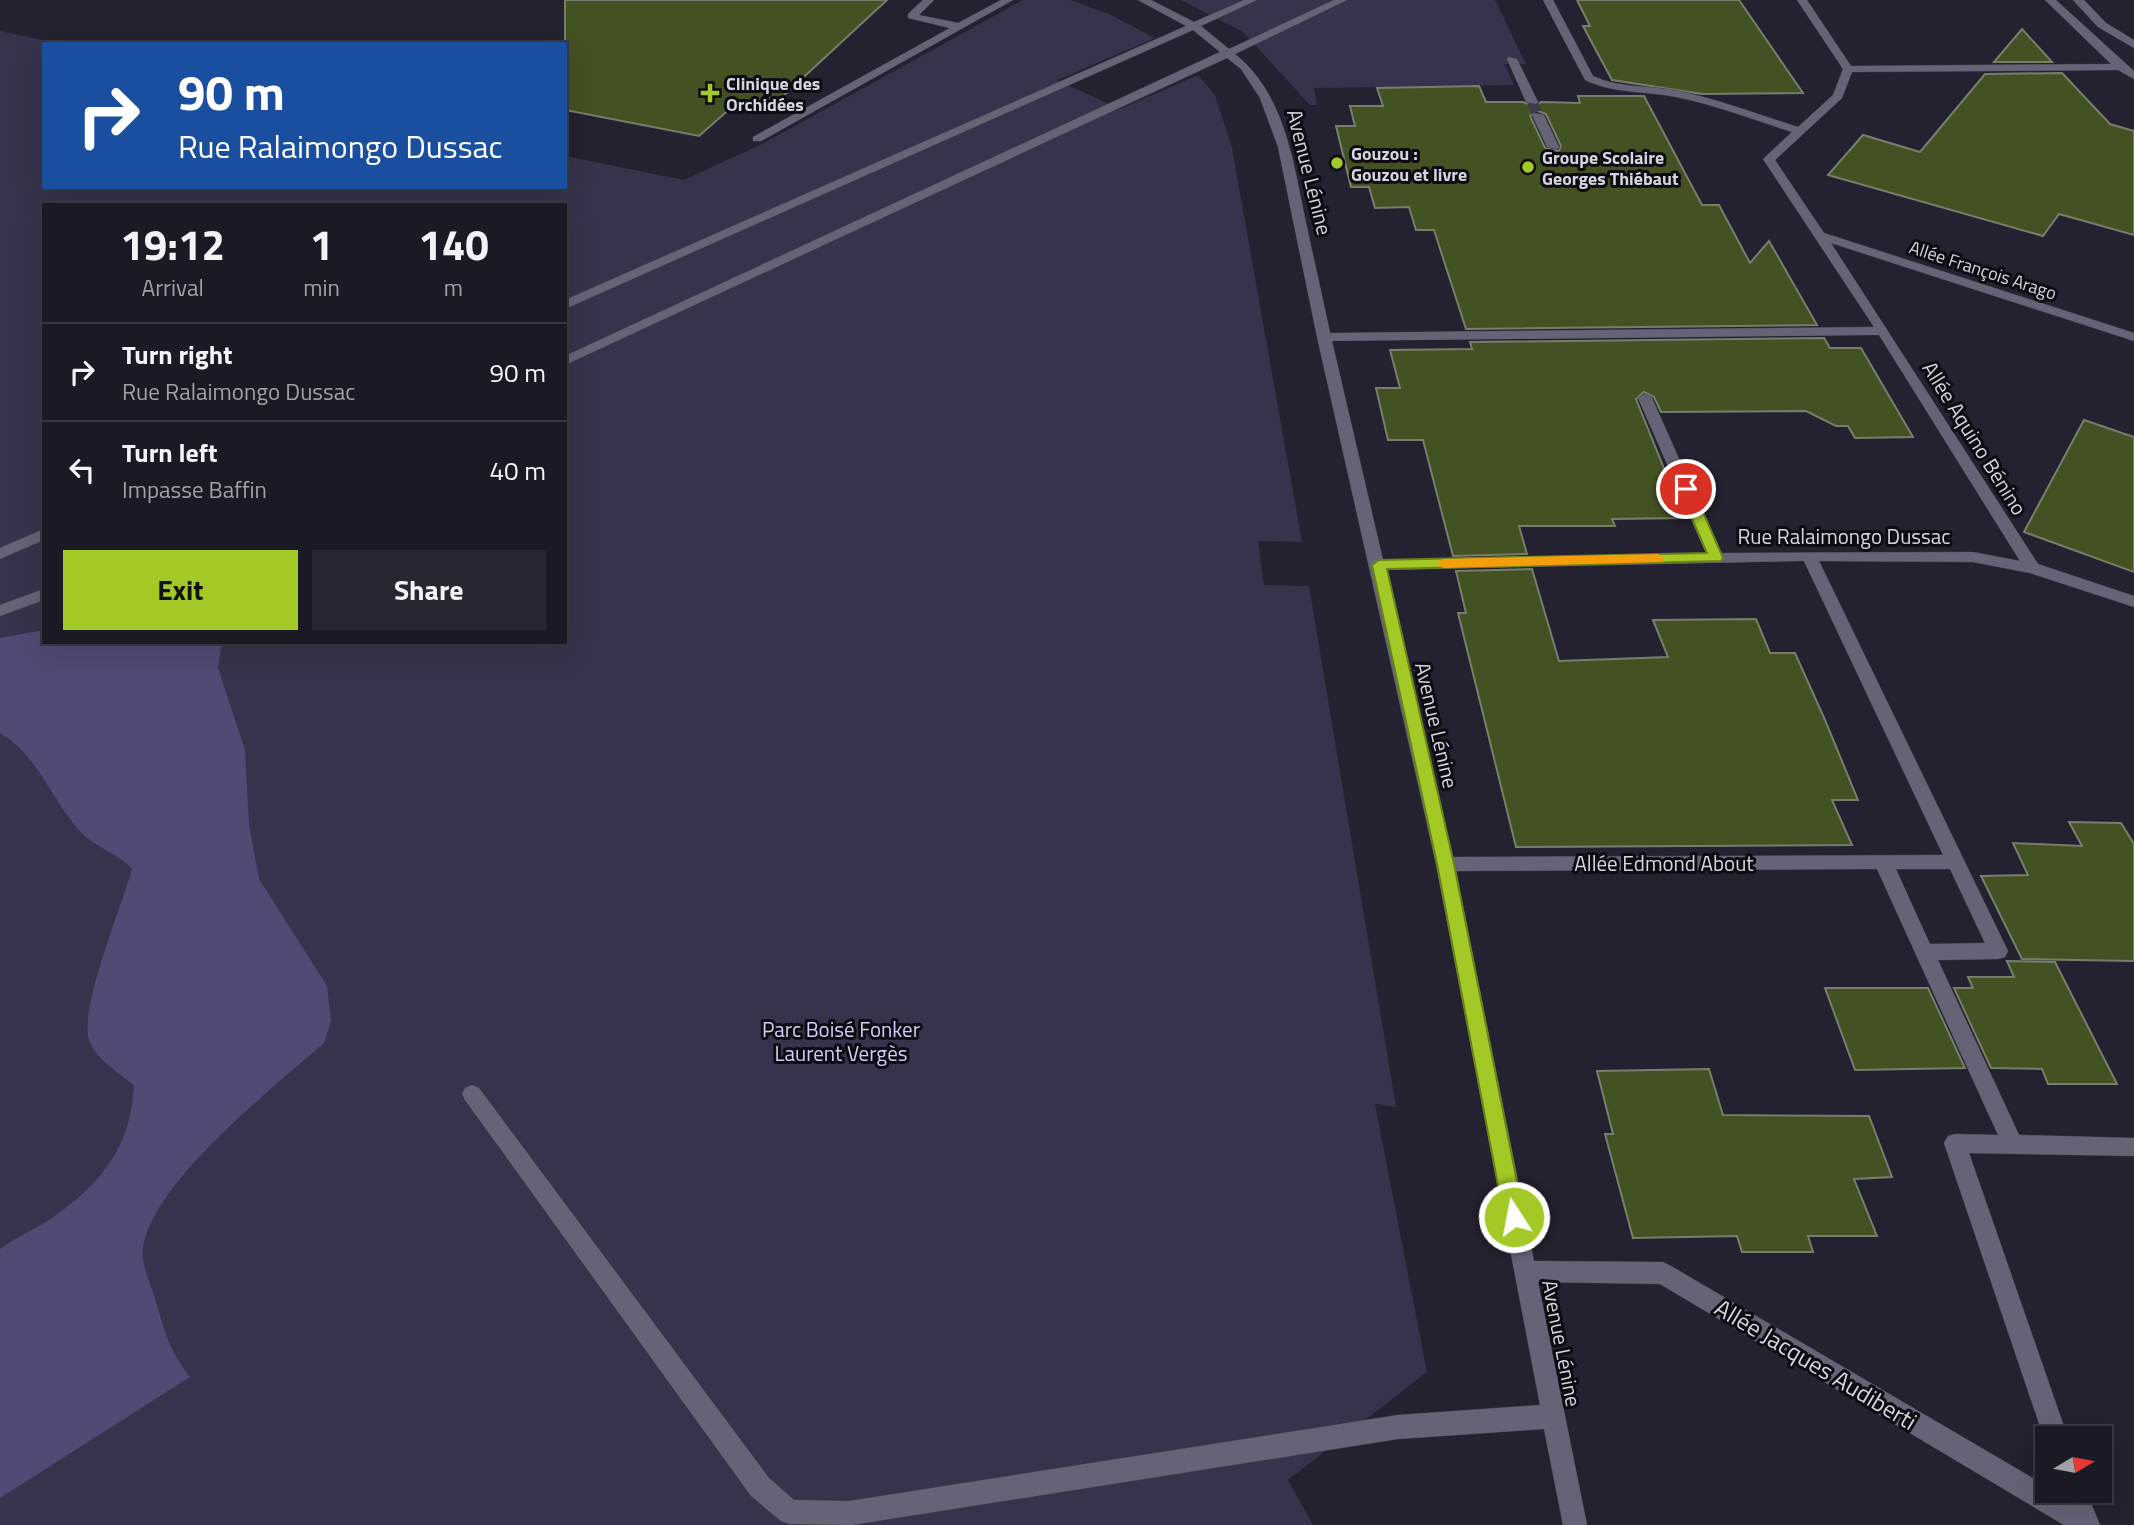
<!DOCTYPE html>
<meta charset="utf-8">
<style>
body{margin:0;font-family:"Titillium Web",sans-serif;background:#282631;color:#f1f3f6;height:100vh;display:flex;flex-direction:column;font-size:26px;white-space:nowrap}
*{box-sizing:border-box;margin:0}
p{font-size:23px;color:#a0a0a6}
.icon{flex:none;width:38px;height:38px;fill:none;stroke:currentColor;stroke-width:2;stroke-linecap:round;stroke-linejoin:round}
.map{position:relative;flex:1;overflow:hidden}
.panel{position:absolute;left:42px;top:203px;width:525px;height:441px;display:flex;flex-direction:column;background:#1b1924;border-radius:0px;box-shadow:0 7px 28px #0002,0 0 0 2px #393841}
.panel>*{flex:none}
.banner{position:absolute;left:42px;top:42px;width:525px;height:147px;border-radius:0px;box-shadow:0 7px 28px #0002,0 0 0 2px #393841;background:#1a4fa0;color:#fff;overflow:hidden}
.needle{width:46px;rotate:80deg}
.controls{position:absolute;left:2035px;top:1426px;display:grid;gap:14px}
.controls a{display:grid;place-items:center;width:77px;height:77px;border-radius:0px;background:#1b1924;box-shadow:0 7px 28px #0002,0 0 0 2px #393841;font-size:35px}
.pin{position:absolute;display:grid;place-items:center;width:60px;height:60px;color:#fff;margin:-30px;border:4px solid #fff;border-radius:50%;box-shadow:0 2px 7px #0007}
.me{position:absolute;width:77px;margin:-38px;rotate:349deg;stroke-linejoin:round;filter:drop-shadow(0 0 5px #0008)}
.turn{display:flex;align-items:center;gap:24px;height:147px;padding:0 21px;font-size:32px}
.turn .icon{width:91px;height:91px;stroke-width:2.5}
.turn b{display:block;font-size:49px;line-height:60px}
.eta{display:flex;justify-content:space-evenly;align-items:center;height:119px;text-align:center}
.eta b{font-size:42px;font-weight:700;line-height:49px}
.action{display:flex;gap:14px;margin-top:auto;padding:14px 21px}
.action a{flex:1;height:80px;border-radius:0px;background:#a3c926;color:#111;font-size:28px;font-weight:700;line-height:80px;text-align:center}
.action a+a{background:#282631;color:#f1f3f6}
ul{padding:0;list-style:none}
li{display:flex;align-items:center;gap:21px;height:98px;padding:0 21px;border-top:2px solid #393841}
li div{flex:1}
li b{display:block;font-size:26px}
li em{font-style:normal}
.map>svg:first-child{display:block}
</style>
<div class="map">
<svg width="2134" height="1525" viewBox="0 0 2134 1525">
<rect width="100%" height="100%" fill="#242130"/>
<g fill="#37334c" fill-rule="evenodd">
<path d="M1023,0H1071L1109,14L1155,38L1057,80L1120,109L1198,75L1215,95L1232,148L1302,542L1258,541L1264,585L1309,586L1396,1107L1375,1104L1427,1372L1288,1480L1313,1525H0V31L62,44H44V187H565V156L684,180L764,143ZM44,205H565V642H44Z"/>
<path d="M1181,0H1495L1526,64H1505L1514,85L1314,88L1317,105H1310L1243,32Z"/>
</g>
<path fill="#524974" d="M44,630V642H222L218,668L245,750L249,824L259,879L327,986L331,1021L324,1043C278,1084 136,1194 143,1259C145,1274 153,1290 157,1305C166,1336 170,1351 190,1377L0,1498V1249C18,1236 38,1228 56,1215C103,1182 131,1144 134,1086C120,1073 96,1060 89,1040C79,1009 122,905 132,869C116,851 92,847 77,828C50,796 37,755 0,733V638Z"/>
<g fill="#445123" stroke="#787e6c" stroke-width="2" fill-rule="evenodd">
<path d="M565,0H887L766,112L733,106L699,136L565,110Z"/>
<path d="M1577,0H1739L1803,93L1702,94L1612,80L1583,26H1590Z"/>
<path d="M2022,29L2052,62H1994Z"/>
<path d="M2062,73L2110,124L2134,131V235L2059,214L2043,236L1828,175L1863,135L1920,152L1985,74Z"/>
<path d="M1479,86L1486,102H1523L1535,107L1541,102L1580,103L1578,96H1644L1702,205H1719L1750,263L1769,241L1817,325L1466,329L1434,230H1416L1409,207L1375,208L1369,187H1351L1336,126H1355L1350,106H1383L1377,88ZM1535,110L1546,114L1561,146L1559,151L1545,148L1530,116Z"/>
<path d="M1824,338L1830,348H1861L1913,437L1855,438L1848,426H1836L1806,411L1661,412L1654,397L1644,392L1636,399L1684,518L1612,519L1615,526H1519L1527,554L1453,556L1423,440H1388L1376,388H1400L1390,350L1472,349L1470,342Z"/>
<path d="M2084,420L2134,437V572L2024,532Z"/>
<path d="M1532,569L1559,661L1668,657L1653,620L1756,619L1770,653H1795L1825,720L1858,800H1832L1852,845L1516,847L1458,613H1466L1456,571Z"/>
<path d="M2069,822L2121,823L2134,844V961L2022,959L1981,876L2028,875L2013,843L2082,846Z"/>
<path d="M2007,961L2055,962L2117,1084H2048L2042,1069L1991,1068L1954,988H1973L1968,977H2014Z"/>
<path d="M1825,988H1928L1965,1068L1855,1070Z"/>
<path d="M1709,1069L1723,1115L1869,1116L1892,1177L1854,1179L1877,1236H1808L1813,1252H1742L1737,1236L1633,1238L1605,1134H1613L1597,1071Z"/>
</g>
<g fill="none" stroke-linecap="round" stroke-linejoin="round">
<path stroke="#3f3c4a" stroke-width="11" stroke-dasharray="11 5" stroke-linecap="butt" d="M1532,102L1538,115"/>
<g stroke="#403e4c" stroke-width="1">
<g id="minor">
<path d="M923,0H934L919,15L958,23L1001,0H1013L761,141H753V137L950,28L908,18V14Z"/>
<path d="M1138,0H1151L1194,22L1244,0H1257L1201,26L1229,49L1334,0H1347L1235,54C1284,93 1293,160 1305,218C1313,256 1322,294 1330,333L1874,327L1763,159L1792,132C1754,120 1716,105 1676,97C1646,91 1614,94 1585,80L1543,0H1553L1593,76C1621,89 1654,85 1684,92C1722,101 1760,115 1798,127L1833,95L1843,69L1797,0H1807L1851,66L2111,64L2045,0H2056L2134,71V79L2118,70L1852,72L1842,98L1775,160L1824,233L2134,333V341L1831,243L2038,564L2134,596V607L2030,573L1973,562L1819,561L2008,951L2005,957L1998,959L1938,960L2019,1135L2134,1138V1156L1969,1153L2068,1438H2048L2047,1447L1944,1143L1948,1136L1955,1134L1998,1135L1877,869L1456,871L1534,1261L1663,1262L1671,1266L2048,1487V1491L2064,1497L2062,1491H2086L2100,1525H2064L1660,1284L1538,1282L1587,1525H1563L1544,1429L1398,1439L852,1525L790,1524L781,1521L751,1496L465,1100L462,1094L465,1088L472,1085L479,1088L769,1478L794,1500L849,1501L1398,1415L1540,1405L1436,864L1317,337L1278,147L1260,98L1241,69L1227,58L565,365V356L1220,52L1193,30L565,309V300L1186,26ZM1879,335L2020,561L1973,552L1721,553L1652,398L1645,394L1638,398L1706,553L1383,560L1332,341ZM1804,561L1943,855L1453,857L1385,570ZM1896,869H1950L1985,943L1930,944Z"/>
<path d="M2073,0H2084L2106,23L2134,40V48L2098,27Z"/>
<path d="M1508,57L1517,59L1538,102L1536,104L1526,102L1507,59Z"/>
<path d="M1534,113L1544,115L1559,147L1557,149L1547,147L1532,115Z"/>
<path d="M44,529V540L0,559V548Z"/>
<path d="M44,589V600L0,616V605Z"/>
</g>
</g>
<use href="#minor" fill="#666377" fill-rule="evenodd"/>
</g>
<path fill="#a3c926" stroke="#6a8319" stroke-width="2" d="M1686,485L1693,489L1723,558L1721,561L1387,569L1454,864L1524,1217L1521,1223L1514,1226L1507,1223L1504,1217L1437,864L1372,565L1379,560L1707,553L1679,489Z"/>
<path fill="#f59e0b" d="M1658,554L1665,559L1663,562L1443,568L1436,563L1443,559Z"/>
<g fill="#a3c926" stroke="#0d0c13" stroke-width="2.5">
<path d="M706.5 82.5h7v7h7v7h-7v7h-7v-7h-7v-7h7z"/>
<circle cx="1337" cy="163" r="7"/>
<circle cx="1528" cy="167" r="7"/>
</g>
<g text-anchor="middle" dominant-baseline="central" stroke-width="6" stroke-linejoin="round" paint-order="stroke">
<g font-size="18" font-weight="bold" fill="#d6d5df" stroke="#0d0c13" text-anchor="start">
<text x="726" y="83">Clinique des<tspan x="726" dy="21">Orchidées</tspan></text>
<text x="1351" y="153">Gouzou :<tspan x="1351" dy="21">Gouzou et livre</tspan></text>
<text x="1542" y="157">Groupe Scolaire<tspan x="1542" dy="21">Georges Thiébaut</tspan></text>
</g>
<g font-size="18" fill="#d6d5df" stroke="#0d0c13">
<text transform="translate(1983 270) rotate(18)">Allée François Arago</text>
</g>
<g font-size="21" fill="#d6d5df" stroke="#0d0c13">
<text transform="translate(1310 172) rotate(76)">Avenue Lénine</text>
<text transform="translate(1975 438) rotate(58)">Allée Aquino Bénino</text>
<text x="1844" y="536">Rue Ralaimongo Dussac</text>
<text transform="translate(1437 725) rotate(77)">Avenue Lénine</text>
<text x="1664" y="863">Allée Edmond About</text>
<text transform="translate(1562 1343) rotate(79)">Avenue Lénine</text>
</g>
<g font-size="21" fill="#d2ccf7" stroke="#0d0c13">
<text x="841" y="1029">Parc Boisé Fonker<tspan x="841" dy="24">Laurent Vergès</tspan></text>
</g>
<g font-size="24" fill="#d6d5df" stroke="#0d0c13">
<text transform="translate(1816 1364) rotate(31)">Allée Jacques Audiberti</text>
</g>
</g>
</svg>
<div class="controls">
<a><svg class="needle" viewBox="-14 -14 28 28"><path d="M0-13l5 13h-10z" fill="#e53935"/><path d="M0 13l5-13h-10z" fill="#a0a0a6"/></svg></a>
</div>
<div class="pin" style="left:1686px;top:489px;background:#d93025"><svg class="icon" aria-label="arrive" viewBox="0 0 24 24"><path d="M6 21V4h12l-3 4 3 4H6"/></svg></div>
<svg class="me" style="left:1514px;top:1217px" viewBox="-20 -20 40 40"><circle r="17" fill="#a3c926" stroke="#fff" stroke-width="3"/><path d="M0-11L8 9 0 5-8 9z" fill="#fff"/></svg>
<div class="banner">
<div class="turn"><svg class="icon" aria-label="right" viewBox="0 0 24 24"><path d="M7 20v-9h11M14 6l5 5-5 5"/></svg><div><b>90 m</b>Rue Ralaimongo Dussac</div></div>
</div>
<section class="panel">
<div class="eta">
<div><b>19:12</b><p>Arrival</p></div>
<div><b>1</b><p>min</p></div>
<div><b>140</b><p>m</p></div>
</div>
<ul>
<li><svg class="icon" aria-label="right" viewBox="0 0 24 24"><path d="M7 20v-9h11M14 6l5 5-5 5"/></svg><div><b>Turn right</b><p>Rue Ralaimongo Dussac</p></div><em>90 m</em></li>
<li><svg class="icon" aria-label="left" viewBox="0 0 24 24"><path d="M17 20v-9H6M10 6l-5 5 5 5"/></svg><div><b>Turn left</b><p>Impasse Baffin</p></div><em>40 m</em></li>
</ul>
<div class="action"><a>Exit</a><a>Share</a></div>
</section>
</div>
